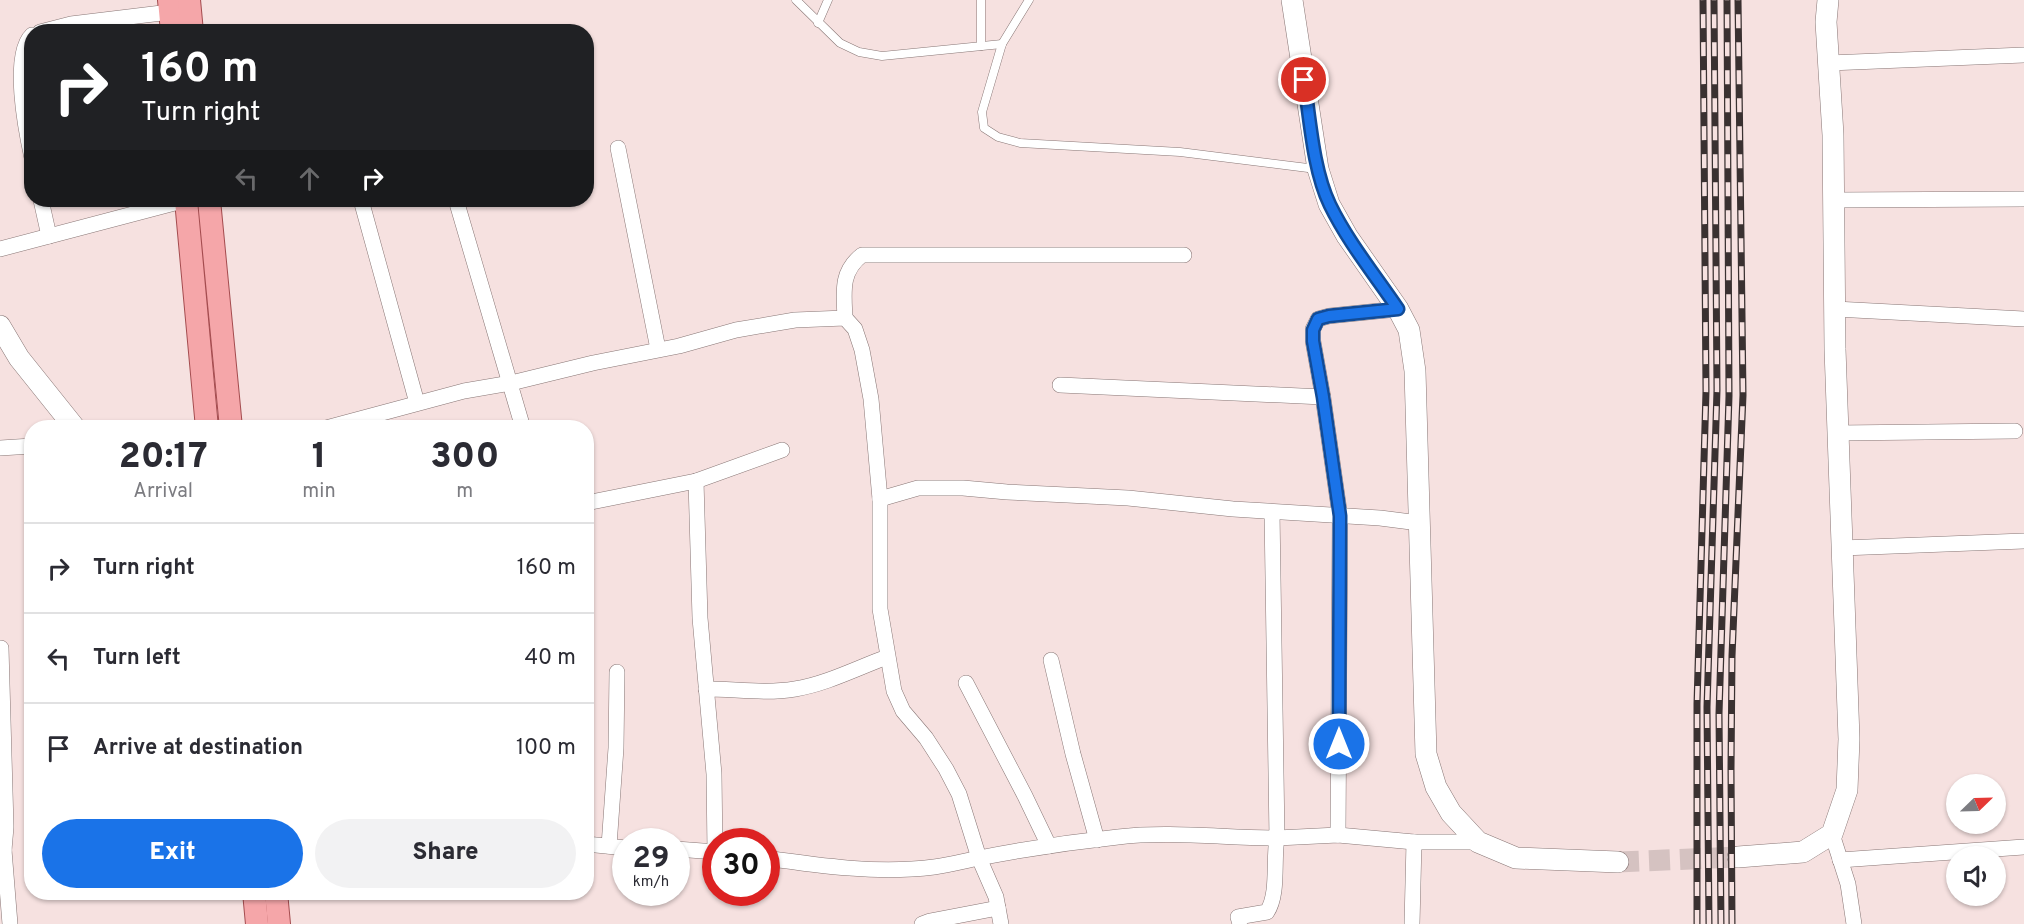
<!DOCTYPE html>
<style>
body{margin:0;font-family:Overpass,sans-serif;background:#f2f2f3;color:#2b2b33;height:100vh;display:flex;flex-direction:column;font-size:22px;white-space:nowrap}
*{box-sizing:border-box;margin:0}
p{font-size:20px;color:#7c7c81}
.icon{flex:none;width:33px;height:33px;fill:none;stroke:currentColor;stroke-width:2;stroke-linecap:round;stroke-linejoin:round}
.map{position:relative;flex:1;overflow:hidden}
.panel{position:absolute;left:24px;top:420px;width:570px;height:480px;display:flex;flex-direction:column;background:#fff;border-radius:24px;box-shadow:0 2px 4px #0004}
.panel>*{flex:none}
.banner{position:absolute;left:24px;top:24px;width:570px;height:183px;border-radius:24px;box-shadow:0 2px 4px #0004;background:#202124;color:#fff;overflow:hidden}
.needle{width:39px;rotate:67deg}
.tools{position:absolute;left:1946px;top:774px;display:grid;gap:12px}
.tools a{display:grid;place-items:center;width:60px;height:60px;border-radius:50%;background:#fff;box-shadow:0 2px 4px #0004;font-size:30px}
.speed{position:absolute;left:612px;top:828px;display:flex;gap:12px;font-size:30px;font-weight:700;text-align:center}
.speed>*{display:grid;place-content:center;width:78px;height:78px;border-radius:50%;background:#fff;box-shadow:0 2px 4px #0004;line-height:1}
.speed small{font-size:15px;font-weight:400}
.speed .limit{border:9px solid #d22;background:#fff;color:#111}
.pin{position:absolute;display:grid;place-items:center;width:51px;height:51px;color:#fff;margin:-26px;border:3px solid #fff;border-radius:50%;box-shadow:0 2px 6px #0007}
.me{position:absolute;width:66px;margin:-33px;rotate:0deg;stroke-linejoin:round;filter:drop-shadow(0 0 4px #0008)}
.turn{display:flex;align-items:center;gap:21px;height:126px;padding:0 18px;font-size:27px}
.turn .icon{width:78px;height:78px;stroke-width:2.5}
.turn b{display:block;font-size:42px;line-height:51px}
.lanes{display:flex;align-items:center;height:57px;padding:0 18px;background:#0003;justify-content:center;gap:30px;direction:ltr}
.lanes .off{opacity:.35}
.eta{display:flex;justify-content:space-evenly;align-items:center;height:102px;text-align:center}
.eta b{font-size:36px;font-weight:800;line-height:42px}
.primary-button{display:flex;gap:12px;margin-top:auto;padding:12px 18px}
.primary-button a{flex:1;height:69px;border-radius:36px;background:#1a73e8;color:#fff;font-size:24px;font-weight:800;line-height:69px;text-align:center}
.primary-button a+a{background:#f2f2f3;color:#2b2b33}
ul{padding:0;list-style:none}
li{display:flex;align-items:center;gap:18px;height:90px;padding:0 18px;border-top:2px solid #e1e1e2}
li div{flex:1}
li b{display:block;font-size:22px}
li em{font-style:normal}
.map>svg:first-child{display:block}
</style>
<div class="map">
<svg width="2024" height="924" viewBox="0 0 2024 924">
<rect width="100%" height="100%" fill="#f6e1e0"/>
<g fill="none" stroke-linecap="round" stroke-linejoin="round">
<path stroke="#d5c2c1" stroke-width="21" stroke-dasharray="21 10" stroke-linecap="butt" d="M1618,862L1738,857"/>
<g stroke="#887675" stroke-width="9">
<g id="lane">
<path d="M796,0L840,43L859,52L882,56L1002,44"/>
<path d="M981,0V46"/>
<path d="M1029,0L1002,44L982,112L984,128L998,137L1020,143L1180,152L1316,169"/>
<path d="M818,23L828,0"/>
</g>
</g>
<g stroke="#887675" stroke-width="16">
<g id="street">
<path d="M40,32L71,24L170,12"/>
<path d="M32,35C11,55 26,131 32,158"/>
<path d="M1829,63L2024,55"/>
<path d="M618,148L658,349"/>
<path d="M41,200L49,236"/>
<path d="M361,200L417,403"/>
<path d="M456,200L523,428"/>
<path d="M1834,200L2024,199"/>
<path d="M0,249L186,200"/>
<path d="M1835,309L2024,319"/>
<path d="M845,318C844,293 840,272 862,255H1184"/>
<path d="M1060,385L1323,397"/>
<path d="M326,428L464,391L511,383L593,363L679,346L736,330L795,320L845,318L855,329L862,350L871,399L880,499V609L894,691L903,711L926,738L946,769L959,794L979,858L996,897L1001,924"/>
<path d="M1838,433L2015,431"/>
<path d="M0,448L32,446"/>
<path d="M696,481L700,618L714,774L715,852"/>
<path d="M880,499L918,488H963L1007,492L1128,498L1233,509L1380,518L1419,523"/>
<path d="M586,503L696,481L782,450"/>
<path d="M1842,548L2024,541"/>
<path d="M1051,660L1073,754L1097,840"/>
<path d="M966,683L1025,796L1049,846"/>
<path d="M706,689C735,689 766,694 795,689C826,684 857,668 887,657"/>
<path d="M1832,834L1848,884L1854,924"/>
<path d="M1338,835L1340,516L1323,397L1313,341V329L1318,319L1329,316L1398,309"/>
<path d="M586,844L626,848"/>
<path d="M609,846L616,748L617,672"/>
<path d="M676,849L716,852"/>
<path d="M4,850L10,924"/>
<path d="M0,858L4,850L6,827L1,648"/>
<path d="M766,858C821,866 878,874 934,867C949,865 964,861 979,858C1025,849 1071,842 1118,837C1169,831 1225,838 1277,838L1272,512"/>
<path d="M1840,860L2024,847"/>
<path d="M922,924L930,921L998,908"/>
<path d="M1240,924L1238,917L1267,912C1279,894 1273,861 1277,838L1338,835L1414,842H1478"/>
<path d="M1412,924L1414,842"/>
</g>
</g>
<g stroke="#887675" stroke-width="22">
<g id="secondary">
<path d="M1292,0L1318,169L1329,204L1347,236L1398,309L1409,330L1415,371L1426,754L1436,787L1451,813L1478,842L1516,858L1618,862"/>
<path d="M0,326L19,358L75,428"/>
<path d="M1738,857L1803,852L1832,834L1847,790L1849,739L1835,349L1833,135L1826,22L1828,0"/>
</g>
</g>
<g stroke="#a44c4f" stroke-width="24">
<g id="primary">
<path d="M169,0L172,32"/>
<path d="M189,0L192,32"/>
<path d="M186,200L207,428"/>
<path d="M209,200L231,428"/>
<path d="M254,892L257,924"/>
<path d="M276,892L279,924"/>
</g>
</g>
<use href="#lane" stroke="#fff" stroke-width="8"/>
<use href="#street" stroke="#fff" stroke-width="15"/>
<use href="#secondary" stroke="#fff" stroke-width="21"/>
<use href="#primary" stroke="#f5a6a9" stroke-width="22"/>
<g stroke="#3a3131" stroke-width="7">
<g id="rail">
<path d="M1697,924V704L1706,391L1703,0"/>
<path d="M1709,924L1707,707L1717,390L1714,0"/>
<path d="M1721,924L1719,714L1729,396L1727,0"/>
<path d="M1732,924L1731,769L1732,656L1743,395L1738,0"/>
</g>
</g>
<use href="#rail" stroke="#f6e1e0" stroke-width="4.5" stroke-dasharray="14" stroke-linecap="butt"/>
</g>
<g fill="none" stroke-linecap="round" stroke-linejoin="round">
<g stroke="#114b97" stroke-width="15">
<path id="route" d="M1304,80C1310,119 1313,170 1330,205C1348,242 1375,275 1398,309L1329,316L1318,319L1313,330V341L1323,397L1340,516L1339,744"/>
</g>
<use href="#route" stroke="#1a73e8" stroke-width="10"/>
</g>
</svg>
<div class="tools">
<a><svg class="needle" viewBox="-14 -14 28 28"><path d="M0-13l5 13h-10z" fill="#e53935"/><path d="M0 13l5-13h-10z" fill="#7c7c81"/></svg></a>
<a><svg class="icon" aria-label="sound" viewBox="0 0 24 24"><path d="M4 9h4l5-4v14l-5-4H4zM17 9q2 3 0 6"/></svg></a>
</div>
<div class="speed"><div>29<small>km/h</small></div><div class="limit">30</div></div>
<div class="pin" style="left:1304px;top:80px;background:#d93025"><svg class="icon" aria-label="arrive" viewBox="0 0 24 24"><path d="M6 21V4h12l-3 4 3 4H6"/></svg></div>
<svg class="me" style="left:1339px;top:744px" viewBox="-20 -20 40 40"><circle r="17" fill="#1a73e8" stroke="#fff" stroke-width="3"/><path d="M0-11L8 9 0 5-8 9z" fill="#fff"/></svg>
<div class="banner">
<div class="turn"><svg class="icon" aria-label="right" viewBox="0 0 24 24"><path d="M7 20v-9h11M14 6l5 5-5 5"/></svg><div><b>160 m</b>Turn right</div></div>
<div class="lanes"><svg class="icon off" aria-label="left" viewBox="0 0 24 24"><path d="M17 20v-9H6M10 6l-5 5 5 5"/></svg><svg class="icon off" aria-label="ahead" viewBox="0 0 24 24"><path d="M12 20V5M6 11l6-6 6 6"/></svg><svg class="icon" aria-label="right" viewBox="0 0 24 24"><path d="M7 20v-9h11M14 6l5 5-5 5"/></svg></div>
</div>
<section class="panel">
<div class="eta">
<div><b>20:17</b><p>Arrival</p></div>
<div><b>1</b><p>min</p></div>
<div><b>300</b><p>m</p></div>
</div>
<ul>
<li><svg class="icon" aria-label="right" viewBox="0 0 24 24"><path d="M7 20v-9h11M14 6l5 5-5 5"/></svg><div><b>Turn right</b></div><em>160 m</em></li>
<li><svg class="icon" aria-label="left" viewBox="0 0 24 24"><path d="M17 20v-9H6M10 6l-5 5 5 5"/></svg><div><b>Turn left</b></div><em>40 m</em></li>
<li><svg class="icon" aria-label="arrive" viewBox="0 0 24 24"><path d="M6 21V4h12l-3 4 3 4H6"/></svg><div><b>Arrive at destination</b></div><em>100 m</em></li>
</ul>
<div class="primary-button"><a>Exit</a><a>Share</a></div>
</section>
</div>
